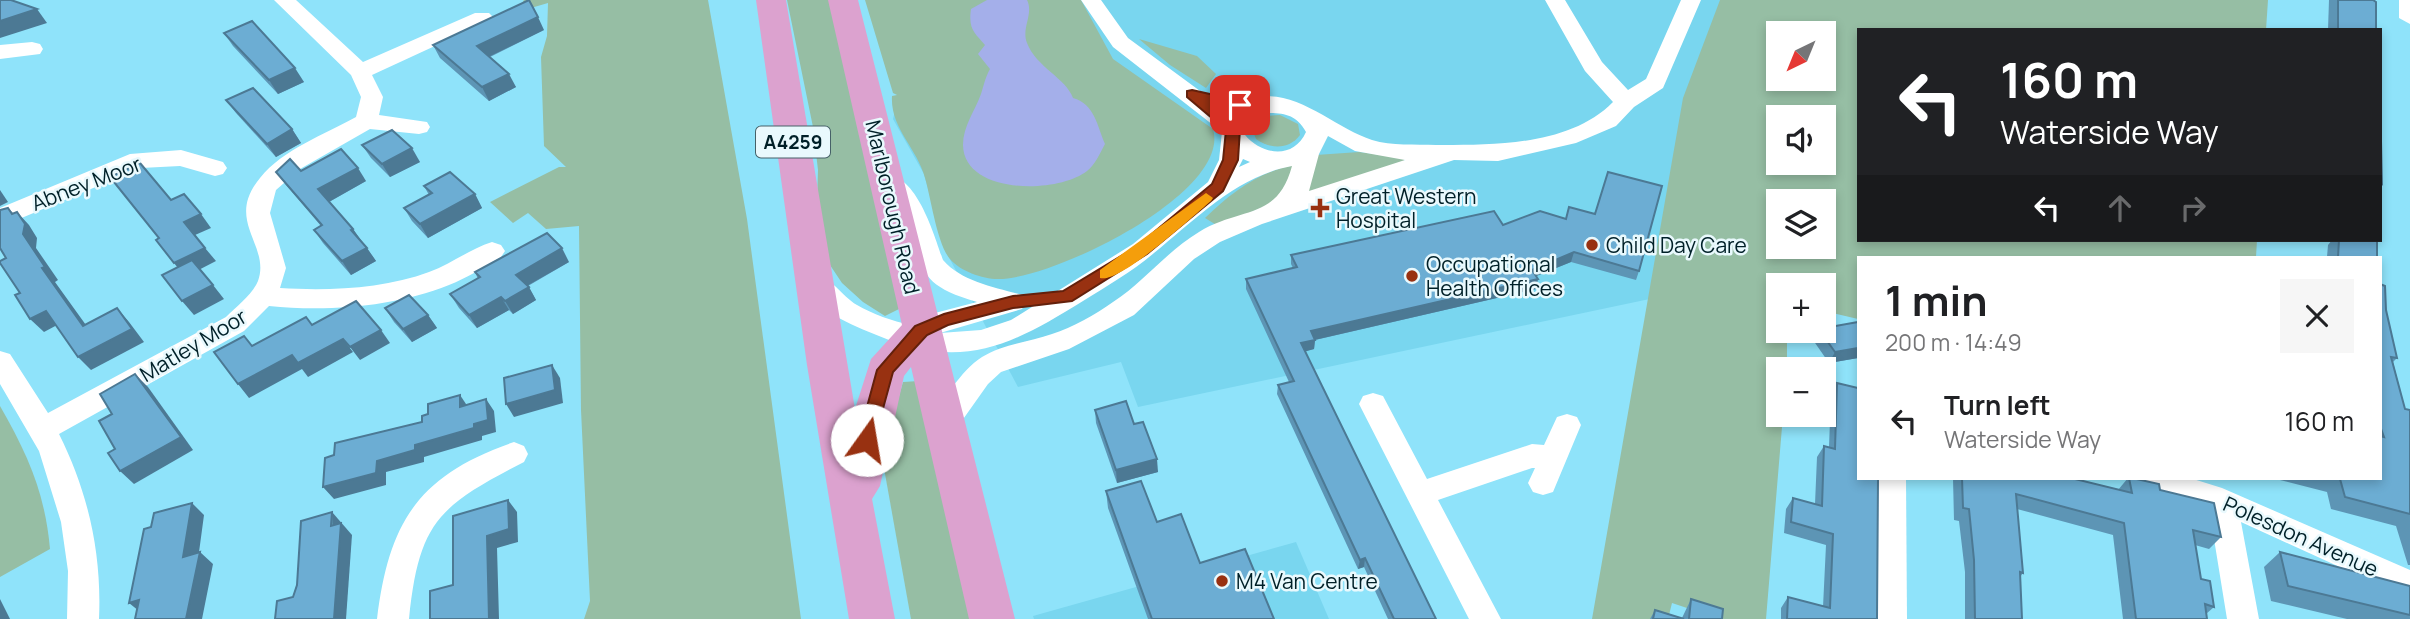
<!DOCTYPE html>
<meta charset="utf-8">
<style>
body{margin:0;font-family:Manrope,sans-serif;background:#f6f6f6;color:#202124;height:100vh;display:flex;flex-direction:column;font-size:26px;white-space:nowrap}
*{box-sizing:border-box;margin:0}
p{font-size:23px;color:#757577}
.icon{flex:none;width:38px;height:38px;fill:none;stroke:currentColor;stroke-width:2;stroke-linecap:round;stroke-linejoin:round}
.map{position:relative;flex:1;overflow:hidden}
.panel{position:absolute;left:1857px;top:256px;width:525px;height:224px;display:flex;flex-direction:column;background:#fff;border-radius:0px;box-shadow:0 4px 10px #0003}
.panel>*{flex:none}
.hud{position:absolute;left:1857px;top:28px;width:525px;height:214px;border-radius:0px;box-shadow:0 4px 10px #0003;background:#202124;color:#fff;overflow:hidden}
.needle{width:46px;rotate:223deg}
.controls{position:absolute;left:1766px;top:21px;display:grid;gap:14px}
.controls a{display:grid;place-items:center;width:70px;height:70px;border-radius:0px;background:#fff;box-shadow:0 4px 10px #0003;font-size:35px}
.pin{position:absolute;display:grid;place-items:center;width:60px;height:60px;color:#fff;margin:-30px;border-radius:14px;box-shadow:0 4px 10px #0006}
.me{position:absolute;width:77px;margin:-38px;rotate:13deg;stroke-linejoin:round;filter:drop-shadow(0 0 5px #0008)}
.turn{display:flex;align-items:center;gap:24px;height:147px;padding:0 28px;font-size:32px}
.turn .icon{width:91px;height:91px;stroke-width:2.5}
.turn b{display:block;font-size:49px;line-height:60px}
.lanes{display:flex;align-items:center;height:66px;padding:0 28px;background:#0003;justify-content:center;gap:35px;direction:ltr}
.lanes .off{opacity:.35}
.round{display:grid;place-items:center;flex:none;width:74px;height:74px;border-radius:0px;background:#f6f6f6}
.head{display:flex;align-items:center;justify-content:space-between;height:119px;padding:0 28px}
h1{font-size:42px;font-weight:700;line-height:52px}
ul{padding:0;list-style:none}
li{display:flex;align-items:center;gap:21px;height:91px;padding:0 28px}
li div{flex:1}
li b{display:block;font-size:26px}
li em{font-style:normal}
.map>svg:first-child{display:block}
</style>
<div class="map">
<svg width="2410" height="619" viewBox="0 0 2410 619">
<rect width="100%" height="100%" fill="#8fe3fa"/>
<g fill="#79d6ef">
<path d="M872,0H1776L1678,293L1138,407L1121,362L1018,387L945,250L924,174L893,119L899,95Z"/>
<path d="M1296,542L1329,619H1034L1033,616Z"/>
</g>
<g fill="#96bea4" fill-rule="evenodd">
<path d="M524,0H708L747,219L801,619H584L590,601L581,410L579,226L546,229L528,213L513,223L490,202L559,167H566L544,146L541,57L547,36L548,3L524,10L520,6Z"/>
<path d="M787,0H830L899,309L885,316L863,302L842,283L826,259L817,203L818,170L813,127Z"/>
<path d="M865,0H1081L1113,59L1213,129C1232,193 1051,280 998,279C982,279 960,271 950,259C937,244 931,198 925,178C917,148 890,128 892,96L897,95L893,93Z"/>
<path d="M1720,0H2268L2266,30H1858V240H2257L2256,257H1858V319L1824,311V285H1778V331H1787V368L1778,369V415H1783L1766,619H1720L1672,603L1668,619H1592L1683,98ZM1778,33H1824V79H1778ZM1778,117H1824V163H1778ZM1778,201H1824V247H1778Z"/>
<path d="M1139,39L1197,56L1216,74L1206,88L1170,65Z"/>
<path d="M1280,115L1298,124L1300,135C1289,150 1270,149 1256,139L1252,129C1257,117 1268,115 1280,115Z"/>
<path d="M1359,152L1404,158V161L1307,193L1316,155Z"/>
<path d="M1294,165L1283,199L1218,226L1205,218C1231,193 1258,172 1294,165Z"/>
<path d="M919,381L973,619H911L882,457L903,382Z"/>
<path d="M0,406C28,455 45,493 50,549L0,577Z"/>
</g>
<path fill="#a4afea" d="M987,0H1027C1034,14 1021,28 1027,43C1036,67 1066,78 1073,98C1095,104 1097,126 1105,144C1100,153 1095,165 1087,171C1058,194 964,195 963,145C963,126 975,111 981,94C984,85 985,78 990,69L978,54L985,45C975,33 968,30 971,9Z"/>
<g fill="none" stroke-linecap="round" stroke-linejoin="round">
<g fill="#fff" fill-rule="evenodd">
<path d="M274,0H296L363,62L475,13H489L493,17L489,21L372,75L383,97L379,115L427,122L430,127L427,132L419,134L370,129L300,169L276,190L270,213L286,268L280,288C327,291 384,289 429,272C451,264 470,249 492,242L501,245L505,251L501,257C484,267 467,278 449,285C394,307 327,312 269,306L244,331L59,434C88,492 102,553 99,619H67L68,571L61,522L39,451L0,384V351L10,354L48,413L226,317C237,306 252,295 258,281C271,245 224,221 260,178C283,149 324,135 356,117L361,97L351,75Z"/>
<path d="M1081,0H1101L1128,38L1230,113C1277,68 1329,127 1372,140C1392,146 1415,144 1436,145C1493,145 1570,146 1613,102L1585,71L1545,0H1565L1602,62L1628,90L1646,79L1681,0H1701L1663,88L1634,107L1616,126L1576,143L1498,161L1454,160L1262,224L1220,242L1194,259L1134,315L1069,349L1001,372L988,384L954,432L944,435L934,432L930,424C941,403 961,370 982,357C1003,344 1029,342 1052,334C1073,327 1095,315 1113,302C1144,282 1167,251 1199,232C1242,206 1277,221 1292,166C1237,176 1196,219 1154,253C1133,271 1107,286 1083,301C1012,345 963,371 879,336C850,324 817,312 801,283L805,276C828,269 839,295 857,305C872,314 893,321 910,325L935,313L977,302C912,283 926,267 904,216C898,203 883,194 875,182L879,176C915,166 934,235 943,260C962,282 995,287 1022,295L1026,302L1022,309L940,333L981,330L1011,320L1133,244L1208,182L1219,160L1222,132L1113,47ZM1264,113C1284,113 1296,114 1306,132C1294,159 1263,156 1245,135L1246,124ZM1328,136L1355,151L1405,160L1309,191L1319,154ZM1243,159L1250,162L1239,167Z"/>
<path d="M2399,0H2410V24L2399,18Z"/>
<path d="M32,42L40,44L43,49L40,54L0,59V45Z"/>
<path d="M181,150L223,162L227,168L223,174L215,176L180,166L141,168L0,227V208L130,154Z"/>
<path d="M1373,393L1383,396L1427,479L1532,444L1544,445L1557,417L1567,414L1577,417L1581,425L1553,492L1543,495L1533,492L1528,483L1535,468H1532L1438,500L1501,619H1469L1359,404L1363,396Z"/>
<path d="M514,442L524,446L528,454L524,462C439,506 419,521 409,619H377C389,522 418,475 514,442Z"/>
<path d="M1876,478H1906L1907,619H1875Z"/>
<path d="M2137,478H2190L2222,488L2410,570V599L2241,522L2259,619H2227L2209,508L2142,487Z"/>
</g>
<path fill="#dca2cf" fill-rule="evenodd" d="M756,0H786L855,409L871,359L902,325L828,0H858L1015,619H969L911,367L904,376L880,486L872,499L895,619H849L807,365Z"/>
</g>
<g fill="#5d95b5">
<path d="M2329,0H2373L2376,30H2328Z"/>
<path d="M544,30L490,57L516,87L489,101L440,58L433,45Z"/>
<path d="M224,33L304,82L278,94L233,46Z"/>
<path d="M226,100L292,129L301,143L276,157L236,113Z"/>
<path d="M362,145L420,162L390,177L371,158Z"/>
<path d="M301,171L366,181L329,202L353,229L376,261L351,275L323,243L314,230L321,226L286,185L276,172Z"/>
<path d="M424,186L475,194L482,208L428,238L412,221L404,208L429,195Z"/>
<path d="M1503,225L1639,271L1636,280L1571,262L1536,276V289L1315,340L1314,349L1305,351L1436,619H1388L1364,567L1358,569L1277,394L1278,385L1289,382L1246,289V279L1293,268L1291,264V255Z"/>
<path d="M2332,240H2377V257H2327L2328,245Z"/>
<path d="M569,262L528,286L536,300L513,314L509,310L477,328L459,308L450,294L478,279L475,272Z"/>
<path d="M2380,284L2397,358L2393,362L2405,409L2410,410V565H2408L2396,526L2331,509L2327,492L2280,480L2279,478H2380Z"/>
<path d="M385,308L428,315L437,328L412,342L394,322Z"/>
<path d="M1858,322V358L1829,363L1813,340L1818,331H1824Z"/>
<path d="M1837,383L1877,619H1781V608L1788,597L1823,607L1826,545L1784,533L1786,509L1793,498L1815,504L1817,457L1824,446L1829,447L1831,394Z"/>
<path d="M1095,410L1134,424L1158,472L1117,483L1096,423Z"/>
<path d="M1953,478H2071L2118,490L2128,478H2132L2160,490L2221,537L2209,549L2195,545L2201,579L2214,607L2206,614L2207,619H2123L2113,535L2017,509L2023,573L2020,577L2022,619H1965V572L1959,521L1954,520Z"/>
<path d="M1106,491L1157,522L1200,563L1274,619H1148L1108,508Z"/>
<path d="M2280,552L2410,586V619H2347L2271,601L2264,567Z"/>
<path d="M1691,599L1722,619H1650L1655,610L1682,618Z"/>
</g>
<g fill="#4c7994">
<path d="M37,9L47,23L0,38V21Z"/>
<path d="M538,17L544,30L484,59L477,46Z"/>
<path d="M295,68L304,82L278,94L269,80Z"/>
<path d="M509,74L516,87L489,101L482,87Z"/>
<path d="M292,129L301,143L276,157L267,144Z"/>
<path d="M412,148L420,162L390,177L382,164Z"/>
<path d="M358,168L366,181L327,203L318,189Z"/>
<path d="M0,190L8,202L0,206Z"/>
<path d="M475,194L482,208L428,238L420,224Z"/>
<path d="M8,208L21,221L17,212L29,225L37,238L36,248L58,280L55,282L96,339L83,326L42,268Z"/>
<path d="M201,214L211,228L195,235L184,222Z"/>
<path d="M353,229L362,242L351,230Z"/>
<path d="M205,248L216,261L185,277L174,263Z"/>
<path d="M367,248L376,261L351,275L342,261Z"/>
<path d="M562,248L569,262L523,288L516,275Z"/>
<path d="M1574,252L1571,262L1529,279L1532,270Z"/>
<path d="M1538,279L1536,289L1310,341L1311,331Z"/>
<path d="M213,285L224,299L194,315L182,301Z"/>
<path d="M529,287L536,300L513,314L505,301Z"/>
<path d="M501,297L509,310L477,328L469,315Z"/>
<path d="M117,308L129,322L144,342L91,370L78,357Z"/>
<path d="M46,311L59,324L44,332L30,319Z"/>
<path d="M428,315L437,328L412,342L403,329Z"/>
<path d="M381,330L390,343L360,360L350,347Z"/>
<path d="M343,339L353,352L308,377L302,369L249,398L238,384L292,355Z"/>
<path d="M1315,340L1314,349L1300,353L1301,343Z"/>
<path d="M1858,348V358L1829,363L1835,352Z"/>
<path d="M552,365L560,378L563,403L514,417L506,404Z"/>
<path d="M135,374L148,387L193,450L134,484L120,471Z"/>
<path d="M460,395L468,407H460Z"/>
<path d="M486,399L494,411L496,432L482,436V440L424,457V462L386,472V485L334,499L323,487L377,461L415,445L474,424Z"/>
<path d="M1157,459L1158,472L1117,483L1116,470Z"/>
<path d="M508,500L517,512L518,542L497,548L499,619H489L487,536Z"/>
<path d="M192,503L204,515L197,567L200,552L213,564L202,619H186L183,557Z"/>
<path d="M332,512L352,535L346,619H334Z"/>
<path d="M1365,558L1364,567L1358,569L1360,560Z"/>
<path d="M0,599L10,619H0Z"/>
<path d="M139,600L144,615L129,603Z"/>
</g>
<g fill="#6cadd3" stroke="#4c7994" stroke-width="2">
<path d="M0,0H11L37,9L0,21Z"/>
<path d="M529,0L538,17L477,46L509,74L482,87L433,45Z"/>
<path d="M2338,0H2373L2376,2V30H2338Z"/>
<path d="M252,21L295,68L269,80L224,33Z"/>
<path d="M253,88L292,129L267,144L226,100Z"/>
<path d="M2380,98L2382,184L2380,183Z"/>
<path d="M392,130L412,148L382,164L362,145Z"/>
<path d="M341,149L358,168L318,189L353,229L351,230L367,248L342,261L314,230L322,225L276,172L290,159L301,171Z"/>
<path d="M140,163L171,200L184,194L201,214L184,222L205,248L174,263L156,240L159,238L110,177Z"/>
<path d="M450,172L475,194L420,224L404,208L432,193L424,186Z"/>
<path d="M1608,172L1662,186L1639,271L1574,252L1532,270L1538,279L1311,331L1315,340L1301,343L1436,619H1394L1365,558L1360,560L1278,385L1294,381L1246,279L1297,267L1291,255L1494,211L1503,225L1540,211L1566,219L1569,207L1595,214Z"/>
<path d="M8,208L12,214L17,212L25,224L23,234L45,267L42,268L83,326L117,308L132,329L78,357L46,311L30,319L15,295L20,293L0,263V261L6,258L0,248V210Z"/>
<path d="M547,233L562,248L516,275L529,287L505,301L501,297L469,315L450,294L480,277L475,272Z"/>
<path d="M2339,240H2377V257H2338Z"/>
<path d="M192,260L213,285L182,301L162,275Z"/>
<path d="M2380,284L2385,286L2386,310L2397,358L2391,357L2405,409L2410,410V514L2345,497L2340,479L2333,478H2380V436L2384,437L2380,426Z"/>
<path d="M409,295L428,315L403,329L385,308Z"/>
<path d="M356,301L381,330L350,347L343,339L298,363L292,355L238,384L214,352L244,336L252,346L306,317L312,325Z"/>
<path d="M1858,322V348L1835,352L1820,331H1824V328Z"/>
<path d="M552,365L555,390L506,404L504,378Z"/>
<path d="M135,374L181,437L120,471L108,453L115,449L99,421L112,414L100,394Z"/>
<path d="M1837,383L1858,388V478H1878L1877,619H1787L1788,597L1830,608L1833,534L1791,522L1793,498L1822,506L1824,446L1835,449Z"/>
<path d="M460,395V407L486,399L488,420L474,424V428L415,445V450L377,461L376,473L323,487L325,458L334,455L335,443L422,422V416L428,414V404Z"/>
<path d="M1126,401L1134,424L1143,422L1157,459L1116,470L1095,410Z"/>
<path d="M1962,478H2071L2132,493L2129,478H2132L2159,484L2160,490L2214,503L2221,537L2193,530L2201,579L2210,581L2214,607L2205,604L2207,619H2136L2124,523L2016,494L2023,573L2020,572L2022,619H1975L1974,560L1969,509L1963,508Z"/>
<path d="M1141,481L1157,522L1181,514L1200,563L1245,549L1274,619H1152L1106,491Z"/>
<path d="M508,500L509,529L487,536L489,619H430V591L453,585V516Z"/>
<path d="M192,503L183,557L200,552L186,619H135L139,600L129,603L144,529L151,527L154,513Z"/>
<path d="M332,512L331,526L341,523L334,619H275L277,601L293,597L297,585L301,521Z"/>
<path d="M2280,552L2410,586V615L2288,586Z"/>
<path d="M1691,599L1723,609L1722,619H1689Z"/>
<path d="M1655,610L1684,619H1653Z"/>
</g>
<path fill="#983111" stroke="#63200b" stroke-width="2" d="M1192,90L1245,102L1247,105L1240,109L1214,103L1240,129L1238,160L1223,191L1147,254L1072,301L1013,308L948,325L927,335L893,372L873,445H861L858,440L877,370L915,326L944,314L1013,296L1063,291L1136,247L1212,184L1223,160L1226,130L1187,97V91Z"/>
<path fill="#f59e0b" d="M1206,193L1213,198L1211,201C1193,216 1120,284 1100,278V270Z"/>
<g fill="#983111" stroke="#e9f9fd" stroke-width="2.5">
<path d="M1316.5 197.5h7v7h7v7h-7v7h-7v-7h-7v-7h7z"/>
<circle cx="1592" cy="245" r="7"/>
<circle cx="1412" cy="276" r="7"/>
<circle cx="1222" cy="581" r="7"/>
</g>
<g text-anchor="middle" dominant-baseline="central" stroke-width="5" stroke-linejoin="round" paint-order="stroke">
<rect fill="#e9f9fd" stroke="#466168" stroke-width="2" x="756" y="126.5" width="74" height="31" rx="5"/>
<g font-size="19" font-weight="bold" fill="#002028">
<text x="793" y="142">A4259</text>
</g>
<g font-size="21" fill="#002028" stroke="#e9f9fd">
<text transform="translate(86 183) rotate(-21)">Abney Moor</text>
<text transform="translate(893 207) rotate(77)">Marlborough Road</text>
<text transform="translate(193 345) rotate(-31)">Matley Moor</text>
<text transform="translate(2301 536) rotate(24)">Polesdon Avenue</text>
</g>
<g font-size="21" fill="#002028" stroke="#e9f9fd" text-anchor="start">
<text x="1336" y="196">Great Western<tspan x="1336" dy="24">Hospital</tspan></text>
<text x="1606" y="245">Child Day Care</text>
<text x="1426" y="264">Occupational<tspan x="1426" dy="24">Health Offices</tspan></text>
<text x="1236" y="581">M4 Van Centre</text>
</g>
</g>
</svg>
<div class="controls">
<a><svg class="needle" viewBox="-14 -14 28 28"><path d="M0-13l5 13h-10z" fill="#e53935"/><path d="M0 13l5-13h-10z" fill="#757577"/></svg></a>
<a><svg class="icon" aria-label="sound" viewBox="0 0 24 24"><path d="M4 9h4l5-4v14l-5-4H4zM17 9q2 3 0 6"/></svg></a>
<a><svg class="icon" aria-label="layers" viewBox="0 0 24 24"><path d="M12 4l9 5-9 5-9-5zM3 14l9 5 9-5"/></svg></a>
<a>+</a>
<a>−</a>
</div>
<div class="pin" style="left:1240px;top:105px;background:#d93025"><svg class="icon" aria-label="arrive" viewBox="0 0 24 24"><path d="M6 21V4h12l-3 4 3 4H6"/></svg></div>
<svg class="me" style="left:867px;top:440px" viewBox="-20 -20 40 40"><circle r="19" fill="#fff"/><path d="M0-13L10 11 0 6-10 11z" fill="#983111"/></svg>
<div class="hud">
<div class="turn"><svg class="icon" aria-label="left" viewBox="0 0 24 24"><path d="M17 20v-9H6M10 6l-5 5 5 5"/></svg><div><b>160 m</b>Waterside Way</div></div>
<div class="lanes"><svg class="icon" aria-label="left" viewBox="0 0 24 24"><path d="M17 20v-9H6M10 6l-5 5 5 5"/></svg><svg class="icon off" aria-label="ahead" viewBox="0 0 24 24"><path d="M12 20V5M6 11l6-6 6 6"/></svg><svg class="icon off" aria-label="right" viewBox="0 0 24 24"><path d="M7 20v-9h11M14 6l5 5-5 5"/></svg></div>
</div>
<section class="panel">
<div class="head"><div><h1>1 min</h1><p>200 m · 14:49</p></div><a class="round"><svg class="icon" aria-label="close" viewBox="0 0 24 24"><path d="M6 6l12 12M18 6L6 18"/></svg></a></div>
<ul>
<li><svg class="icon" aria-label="left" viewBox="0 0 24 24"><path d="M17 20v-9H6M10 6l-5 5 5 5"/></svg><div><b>Turn left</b><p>Waterside Way</p></div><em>160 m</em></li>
</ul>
</section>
</div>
